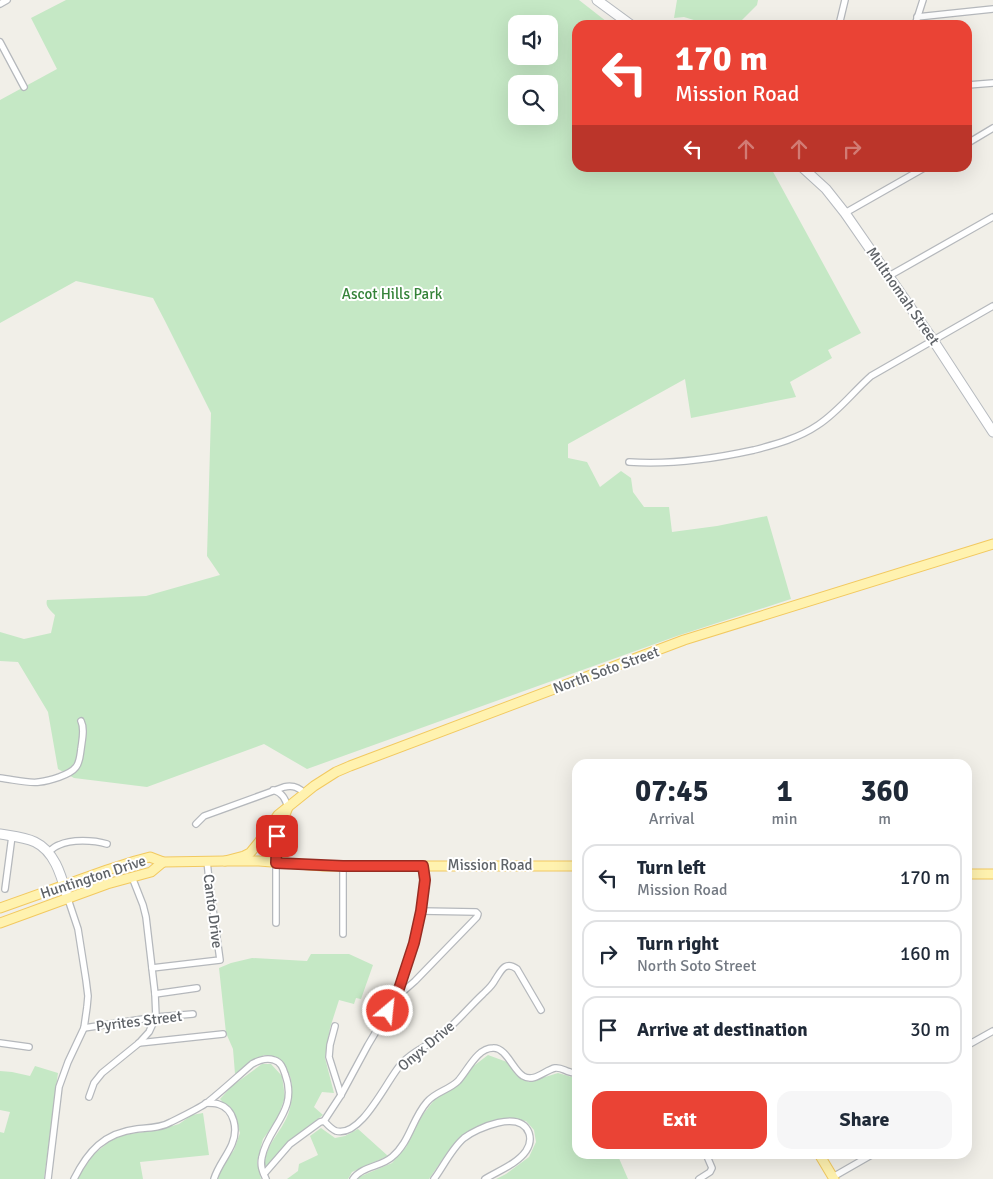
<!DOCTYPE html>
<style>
body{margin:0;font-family:Signika,sans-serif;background:#f6f6f7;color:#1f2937;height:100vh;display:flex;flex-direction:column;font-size:19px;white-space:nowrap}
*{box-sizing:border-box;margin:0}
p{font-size:16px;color:#747a83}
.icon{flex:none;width:28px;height:28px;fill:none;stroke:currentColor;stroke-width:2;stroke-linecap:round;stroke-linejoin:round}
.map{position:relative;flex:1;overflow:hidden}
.side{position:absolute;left:572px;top:759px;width:400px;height:400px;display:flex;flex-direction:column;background:#fff;border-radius:15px;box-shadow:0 5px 20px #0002}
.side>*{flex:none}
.guide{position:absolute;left:572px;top:20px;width:400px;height:152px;border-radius:15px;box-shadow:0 5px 20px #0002;background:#ea4335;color:#fff;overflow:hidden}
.tools{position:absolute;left:508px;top:15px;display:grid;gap:10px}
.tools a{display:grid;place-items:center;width:50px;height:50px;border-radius:10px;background:#fff;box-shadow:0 5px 20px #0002;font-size:25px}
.pin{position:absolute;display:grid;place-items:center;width:42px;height:42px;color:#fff;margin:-21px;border-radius:10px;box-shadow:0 2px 8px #0006}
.me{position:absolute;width:55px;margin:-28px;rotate:28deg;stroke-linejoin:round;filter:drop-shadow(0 0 4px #0008)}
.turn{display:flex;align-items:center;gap:18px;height:105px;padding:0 20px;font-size:22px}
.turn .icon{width:65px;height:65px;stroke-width:2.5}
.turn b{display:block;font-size:35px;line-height:42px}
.lanes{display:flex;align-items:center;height:48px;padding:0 20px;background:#0003;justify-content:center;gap:25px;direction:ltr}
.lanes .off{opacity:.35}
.eta{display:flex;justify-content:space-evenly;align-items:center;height:85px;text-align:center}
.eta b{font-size:30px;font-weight:800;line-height:35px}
.cta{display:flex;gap:10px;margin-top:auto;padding:10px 20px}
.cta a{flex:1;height:58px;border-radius:15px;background:#ea4335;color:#fff;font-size:20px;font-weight:800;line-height:58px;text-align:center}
.cta a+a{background:#f6f6f7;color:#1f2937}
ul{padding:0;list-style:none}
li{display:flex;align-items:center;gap:15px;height:68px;margin:0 10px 8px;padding:0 10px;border:2px solid #e0e1e3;border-radius:15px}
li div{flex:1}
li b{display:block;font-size:19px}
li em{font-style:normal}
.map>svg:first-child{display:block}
</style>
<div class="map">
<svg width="993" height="1179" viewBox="0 0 993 1179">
<rect width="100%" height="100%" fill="#f1efe8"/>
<g fill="#c5e8c5" fill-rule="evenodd">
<path d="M66,0H579L611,25H578V168H771L861,333L828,350L832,358L790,382L796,397L691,418L685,379L568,444V458L587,462L600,487L621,471L631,478L633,492L644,507H669L672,532L717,526L767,516L791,599L677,636L307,769L264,744L147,787L74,778L58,769L48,712L18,662L0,661V632L24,639L51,633L55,615C50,610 45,606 47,600L146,596L220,575L207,556L211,413L165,321L153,298L76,281L0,323V100L57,69L31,18ZM516,24H549V56H516ZM516,84H549V116H516Z"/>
<path d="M677,0H758L757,5L740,22L727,25H714L697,21L684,17L674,18Z"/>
<path d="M311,954H349L373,965L361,999L356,998L354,1004L339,1000L330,1028L325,1058L334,1093L322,1092L314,1107L323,1115L288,1142L268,1166H264C267,1144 276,1138 285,1121C292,1109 294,1088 290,1076C287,1070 283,1064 280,1059L264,1055L235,1074L233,1049L226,1033L219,968L231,963L252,958L307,961Z"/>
<path d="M488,1055L507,1062L516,1075L529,1082L558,1073L572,1077L577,1076L578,1154H618V1156L628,1179H496L506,1174L529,1157L536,1142L534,1130L526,1121L507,1118L485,1123L465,1133L449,1150L429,1179H358L359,1177L392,1163L406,1147L421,1117L435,1099L461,1082L471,1068Z"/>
<path d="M262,1064H271L282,1076L285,1097L277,1120L263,1139L257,1162L261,1179H218L222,1166L234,1150L240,1133L235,1116L220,1099L232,1086Z"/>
<path d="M35,1066L58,1073L44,1179H0V1132L4,1133L10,1112L0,1110V1071L12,1072L30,1076Z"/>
<path d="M203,1113L209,1155L140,1162L143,1179H77L93,1155L110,1141L123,1135L158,1130L179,1124L192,1115Z"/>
<path d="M321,1128L335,1138L345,1136L358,1129L388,1156L352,1172L348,1179H287L298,1171L299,1164L318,1155L310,1136Z"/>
</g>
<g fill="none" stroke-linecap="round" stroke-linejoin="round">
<g stroke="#b5b8bc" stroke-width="8">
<g id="street">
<path d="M0,4L7,0"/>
<path d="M917,17L993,9"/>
<path d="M839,25L845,0"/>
<path d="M915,25L923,0"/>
<path d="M0,42L24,87"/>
<path d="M968,85L993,83"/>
<path d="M968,143L993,128"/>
<path d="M845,213L924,168"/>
<path d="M889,276L993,217"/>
<path d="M629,462C671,465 713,459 754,450C777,444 799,438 818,425C838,412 853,392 871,376L993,306"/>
<path d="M0,778C11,779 30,784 39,782C49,781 70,775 76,767C80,762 80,755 81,749C82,740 85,729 81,721"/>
<path d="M273,790C283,793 285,799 288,807"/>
<path d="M196,824L204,816L284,787C293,785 299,787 305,794"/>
<path d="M49,852C52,849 55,846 59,845C71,839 94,840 107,844"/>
<path d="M276,863V923"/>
<path d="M5,889L12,836"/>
<path d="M343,934V867"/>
<path d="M152,968L220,960L209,880L207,861"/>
<path d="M155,994L197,988"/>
<path d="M398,996L415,981L477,917L478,914L476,912L421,911"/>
<path d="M335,1026L330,1045L329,1057L341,1095"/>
<path d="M84,1028L156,1017L193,1014"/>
<path d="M0,1043L29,1047"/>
<path d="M139,1043L223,1034"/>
<path d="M968,1045L993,1031"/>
<path d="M89,1097L94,1083L102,1073L139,1043L149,1032L156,1017L155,994L146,917L143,905L132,877"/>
<path d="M206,1103C210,1103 214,1103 218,1104C235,1109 238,1130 232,1144C227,1156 218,1166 214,1179"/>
<path d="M324,1121C327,1124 331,1129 336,1131C362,1138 387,1079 402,1063C413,1051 424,1048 436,1039C453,1027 467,1009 483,994C487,990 492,986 495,980C501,971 505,960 517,969L541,1010"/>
<path d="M264,1174L290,1144L320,1122L324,1121L341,1095L368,1045L396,998L415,943L421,911L425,880L423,865"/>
<path d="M833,1177L873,1154"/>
<path d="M48,1179L59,1087L68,1062L84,1028L87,1007L88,996L86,980L78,929L68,899"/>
<path d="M74,1179C88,1151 104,1133 137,1129C148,1128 161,1128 171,1122C181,1117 198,1109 208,1102C223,1090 237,1077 252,1064C259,1060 266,1057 274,1060C281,1062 283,1068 285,1074C299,1111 268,1126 262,1157C260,1165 262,1171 266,1179"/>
<path d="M353,1179C362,1166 381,1167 392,1157C410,1142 412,1119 427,1102C435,1092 449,1090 458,1081C468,1070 477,1048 493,1048C506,1047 513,1070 523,1076C534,1083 545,1070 555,1068C561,1067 565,1071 570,1072C572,1073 575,1073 578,1072"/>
<path d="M434,1179C443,1167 452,1148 464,1138C477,1128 520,1109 529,1133C531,1139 530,1145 526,1151C517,1164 498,1171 485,1179"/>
<path d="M699,1179L710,1172L712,1168L706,1154"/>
</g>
</g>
<g stroke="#b6babf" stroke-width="11">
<g id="secondary">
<path d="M597,0L631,25"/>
<path d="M803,168L826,189L845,213L933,340L993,432"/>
<path d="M0,834C11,836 24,837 35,842C56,852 62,879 68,899"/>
</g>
</g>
<g stroke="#f2c960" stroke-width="11">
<g id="primary">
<path d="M225,861L244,856L250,853L259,842L278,815L314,786L336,772L350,766L684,640L993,544"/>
<path d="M276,863L277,836L288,807"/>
<path d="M968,874H993"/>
<path d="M0,908L107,870L135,861L150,857L163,862L225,861H259L323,866H578"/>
<path d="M0,923L107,884L151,872L163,862"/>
<path d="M819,1154L834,1179"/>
</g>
</g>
<use href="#street" stroke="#fff" stroke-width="5.5"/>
<use href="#secondary" stroke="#fff" stroke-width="9"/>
<use href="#primary" stroke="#fff2af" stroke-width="9"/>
</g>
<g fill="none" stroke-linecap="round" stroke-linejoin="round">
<g stroke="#982c22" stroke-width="12">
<path id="route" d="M277,836L276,863L343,866H423L425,880L421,911L414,943L396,998L388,1011"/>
</g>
<use href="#route" stroke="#ea4335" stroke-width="9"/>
</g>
<g text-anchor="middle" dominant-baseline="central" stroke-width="4" stroke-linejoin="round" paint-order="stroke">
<g font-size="15" fill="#348238" stroke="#fff">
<text x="392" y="294">Ascot Hills Park</text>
</g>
<g font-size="15" fill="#5f6368" stroke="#fff">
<text transform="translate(903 296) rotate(55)">Multnomah Street</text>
<text transform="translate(606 670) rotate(-20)">North Soto Street</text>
<text x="490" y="865">Mission Road</text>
<text transform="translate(93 877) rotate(-18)">Huntington Drive</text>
<text transform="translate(213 911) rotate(83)">Canto Drive</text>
<text transform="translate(139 1021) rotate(-7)">Pyrites Street</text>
<text transform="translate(426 1046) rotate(-40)">Onyx Drive</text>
</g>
</g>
</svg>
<div class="tools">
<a><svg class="icon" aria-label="sound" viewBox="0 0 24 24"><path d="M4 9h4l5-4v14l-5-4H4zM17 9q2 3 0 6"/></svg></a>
<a><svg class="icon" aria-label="search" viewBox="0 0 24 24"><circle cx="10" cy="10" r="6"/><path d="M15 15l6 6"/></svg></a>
</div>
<div class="pin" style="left:277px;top:836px;background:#d93025"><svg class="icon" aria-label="arrive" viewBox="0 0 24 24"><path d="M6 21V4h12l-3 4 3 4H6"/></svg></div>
<svg class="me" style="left:388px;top:1011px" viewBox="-20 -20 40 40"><circle r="17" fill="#ea4335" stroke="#fff" stroke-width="3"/><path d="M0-11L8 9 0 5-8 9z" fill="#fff"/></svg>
<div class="guide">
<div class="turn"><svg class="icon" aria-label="left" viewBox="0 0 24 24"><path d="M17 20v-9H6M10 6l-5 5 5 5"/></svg><div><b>170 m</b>Mission Road</div></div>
<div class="lanes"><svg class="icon" aria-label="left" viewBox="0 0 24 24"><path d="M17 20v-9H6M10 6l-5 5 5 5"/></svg><svg class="icon off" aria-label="ahead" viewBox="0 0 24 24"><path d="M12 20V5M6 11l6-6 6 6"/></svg><svg class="icon off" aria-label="ahead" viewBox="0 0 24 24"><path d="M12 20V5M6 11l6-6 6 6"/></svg><svg class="icon off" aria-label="right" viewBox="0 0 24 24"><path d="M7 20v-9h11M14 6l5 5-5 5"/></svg></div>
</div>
<section class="side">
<div class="eta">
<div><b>07:45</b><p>Arrival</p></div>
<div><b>1</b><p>min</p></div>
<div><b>360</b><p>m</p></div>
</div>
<ul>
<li><svg class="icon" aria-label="left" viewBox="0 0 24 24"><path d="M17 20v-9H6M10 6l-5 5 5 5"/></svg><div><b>Turn left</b><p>Mission Road</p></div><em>170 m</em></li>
<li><svg class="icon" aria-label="right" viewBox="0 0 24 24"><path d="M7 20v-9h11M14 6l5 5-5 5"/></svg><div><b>Turn right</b><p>North Soto Street</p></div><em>160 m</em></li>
<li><svg class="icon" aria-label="arrive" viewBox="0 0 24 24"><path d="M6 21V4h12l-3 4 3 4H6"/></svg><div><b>Arrive at destination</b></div><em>30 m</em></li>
</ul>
<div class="cta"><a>Exit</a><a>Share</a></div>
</section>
</div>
